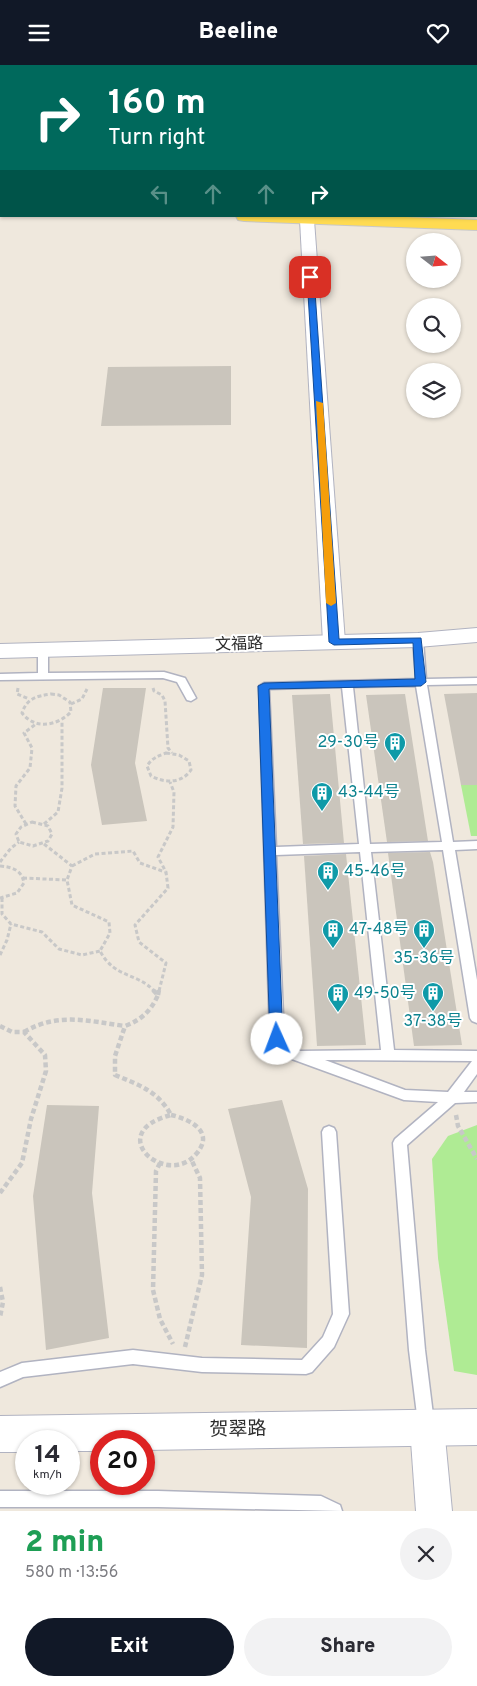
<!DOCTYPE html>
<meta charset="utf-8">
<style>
body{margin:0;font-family:Overpass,"Noto Sans SC",sans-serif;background:#f2f2f3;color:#2b2b33;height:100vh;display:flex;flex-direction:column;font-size:19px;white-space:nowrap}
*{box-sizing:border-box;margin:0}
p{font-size:16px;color:#7c7c81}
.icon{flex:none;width:28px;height:28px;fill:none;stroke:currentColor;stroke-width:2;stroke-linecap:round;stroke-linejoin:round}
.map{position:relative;height:1446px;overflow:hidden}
.side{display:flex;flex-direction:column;background:#fff;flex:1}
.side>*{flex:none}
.guide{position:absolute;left:0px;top:0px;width:478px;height:152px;box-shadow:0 1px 4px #0004;background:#00695c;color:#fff;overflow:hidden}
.needle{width:32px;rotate:107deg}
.tools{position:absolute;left:406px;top:168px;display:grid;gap:10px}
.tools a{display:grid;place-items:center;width:55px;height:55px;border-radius:50%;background:#fff;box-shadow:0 1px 4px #0004;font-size:25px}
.speed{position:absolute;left:15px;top:1365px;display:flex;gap:10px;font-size:25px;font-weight:700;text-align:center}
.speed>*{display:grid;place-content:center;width:65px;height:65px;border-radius:50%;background:#fff;box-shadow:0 1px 4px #0004;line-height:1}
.speed small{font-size:12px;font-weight:400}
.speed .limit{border:8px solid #d22;background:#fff;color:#111}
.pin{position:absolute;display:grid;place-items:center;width:42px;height:42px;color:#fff;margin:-21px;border-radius:10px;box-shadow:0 2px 8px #0006}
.me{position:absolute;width:55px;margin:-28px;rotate:358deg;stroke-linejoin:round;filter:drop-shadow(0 0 4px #0008)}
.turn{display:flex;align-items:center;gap:18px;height:105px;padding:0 25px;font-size:22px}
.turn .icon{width:65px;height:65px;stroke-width:2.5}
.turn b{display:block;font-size:35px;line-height:42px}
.lanes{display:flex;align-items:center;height:48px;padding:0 25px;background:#0003;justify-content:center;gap:25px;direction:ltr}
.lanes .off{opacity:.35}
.round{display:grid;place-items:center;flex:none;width:52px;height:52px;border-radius:26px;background:#f2f2f3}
.overview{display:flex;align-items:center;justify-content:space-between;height:85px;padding:0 25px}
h1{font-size:30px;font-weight:800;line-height:38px;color:#1e9e55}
.cta{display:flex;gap:10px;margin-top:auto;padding:10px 25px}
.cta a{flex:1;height:58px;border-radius:30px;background:#111827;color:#fff;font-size:20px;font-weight:800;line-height:58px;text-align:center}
.cta a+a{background:#f2f2f3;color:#2b2b33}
header{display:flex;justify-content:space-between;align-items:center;height:65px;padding:0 25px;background:#111827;color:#fff;font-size:22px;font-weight:800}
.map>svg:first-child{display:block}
</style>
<header><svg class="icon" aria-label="menu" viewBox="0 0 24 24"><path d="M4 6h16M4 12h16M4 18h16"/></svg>Beeline<svg class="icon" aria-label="heart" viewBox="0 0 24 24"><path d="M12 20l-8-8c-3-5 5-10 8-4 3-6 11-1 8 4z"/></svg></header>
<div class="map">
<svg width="477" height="1446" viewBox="0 0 477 1446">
<rect width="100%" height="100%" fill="#efe8dd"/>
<path fill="#e1dee7" d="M276,0H477V9L476,1Z"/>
<g fill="#afeb94">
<path d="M461,720H477V771H471Z"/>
<path d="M477,1060V1310L454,1306L438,1193L432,1094L448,1071Z"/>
</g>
<g fill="#cac5bc">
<path d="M231,301V360L101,361L108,302Z"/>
<path d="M103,623H146L135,698L147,756L102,760L91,700Z"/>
<path d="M477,628V720H461L444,629Z"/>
<path d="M330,629L344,778L303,779L292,630Z"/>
<path d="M405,629L428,776L387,777L366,630Z"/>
<path d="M430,787L433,797L462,980L414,981L388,788Z"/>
<path d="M346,789L366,980L317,981L304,791Z"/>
<path d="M282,1035L308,1124L307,1283L241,1280L251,1132L228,1044Z"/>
<path d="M47,1040L99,1041L92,1128L109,1273L46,1285L33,1131Z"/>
</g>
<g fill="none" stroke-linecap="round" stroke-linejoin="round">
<g stroke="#b1b3c1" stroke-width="3">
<g id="lane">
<rect x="476" y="77" width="1" height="4"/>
<path d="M418,572L423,575L426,614L477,613V619L427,620L453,777L477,776V784L455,785L477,915V958L472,956L470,953L443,785L371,787L394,985L477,986V1009L464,1027H477V1037L455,1038L407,1080L425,1285L434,1358L432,1363L426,1365L420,1363L418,1358L409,1285L393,1078L395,1074L438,1037L404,1035L289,993L270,974L259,621L264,618L416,614L413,575ZM416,621L442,777L370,779L353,622ZM342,622L359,779L276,782L269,624ZM360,787L381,985L300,986L284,972L276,790ZM325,995L472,996L448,1027L405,1025Z"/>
<path d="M43,583L48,586V608L164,607L185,613L196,633L191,636L187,635L177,617L163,613L0,615V609L38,608V586Z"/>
<path d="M329,1061L334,1063L336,1067L349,1249L334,1282L312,1307L306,1309L202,1307L133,1299L23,1312L0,1322V1307L22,1298L133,1285L202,1293L302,1295L323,1272L333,1249L322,1067L324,1063Z"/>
<path d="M0,1426H158L321,1431L340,1440L342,1446L158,1442H0Z"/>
</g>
</g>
<g stroke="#b1b3c1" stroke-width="2">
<g id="street">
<path d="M309,151L314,155L345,577L342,582L334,583L326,582L323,577L300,155L302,152Z"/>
<path d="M427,1346L439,1351L444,1362L452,1446H416L410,1362L415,1351Z"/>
</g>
</g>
<g stroke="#b1b3c1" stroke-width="2">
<g id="secondary">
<path d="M477,563V577L418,582L0,593V579L418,568Z"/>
<path d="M477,1344V1380L144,1385V1376H101V1386H69V1376H26V1387H0V1351Z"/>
</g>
</g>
<g stroke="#c8c8c8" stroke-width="2">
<g id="primary">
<rect x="0" y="123" width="1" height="10"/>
<path d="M236,151H381L477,155V165L244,156L238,155Z"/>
</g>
</g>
<g stroke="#c8c8c8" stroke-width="3" stroke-dasharray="4 2.5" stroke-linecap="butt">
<path d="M18,623L17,629L29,634"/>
<path d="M153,623L154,626L162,630L165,636L168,683L172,688"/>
<path d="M51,629L59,630L70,637L71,647C57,661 35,665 22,648C27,633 37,631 51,629Z"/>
<path d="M71,639L82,634L87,624"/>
<path d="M166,688L179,690L189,696L191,705C181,719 165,718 151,711L147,701C152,693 158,691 166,688Z"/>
<path d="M32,757L48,761L52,769L48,776L33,781L19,777L16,769L21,762Z"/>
<path d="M26,759L15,741L16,721L30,703L32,683L24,668L36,659"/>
<path d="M44,759L58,747L62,723V656"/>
<path d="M44,779L72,801L67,815L72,840L109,857L110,868L100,886C115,914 137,907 154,926"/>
<path d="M0,797L11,783L19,777"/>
<path d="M0,801C12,802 22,805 24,818L17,828L0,833"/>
<path d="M72,801L95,789L133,786L140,798L165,807"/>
<path d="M23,813L67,815"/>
<path d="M2,833V849L11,859L42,867L59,884L82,890L100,886"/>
<path d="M0,890L7,875L11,859"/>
<path d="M159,926L166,898L139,877L135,860L168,823L166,807L158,792L173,762L174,727L170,717"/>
</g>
<g stroke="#c8c8c8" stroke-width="4.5" stroke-dasharray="5 3" stroke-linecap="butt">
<path d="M153,925L158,930C151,946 141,955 125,961L115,991V1010C139,1020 158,1026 171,1050"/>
<path d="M158,930L159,925"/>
<path d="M0,961L12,967H24L45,990L46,1006L31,1054L22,1098L0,1128"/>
<path d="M24,967C58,947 88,956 125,961"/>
<path d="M171,1050C189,1054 215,1066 197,1088C168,1125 101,1068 171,1050Z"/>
<path d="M456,1050L458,1061L477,1094"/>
<path d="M160,1098L156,1106L153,1225L160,1254L173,1279"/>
<path d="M0,1222L3,1237L0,1252"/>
<path d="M185,1282L202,1210L200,1113L191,1094"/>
</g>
<use href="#lane" fill="#fff" fill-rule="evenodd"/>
<use href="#street" fill="#fff" fill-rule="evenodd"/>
<use href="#secondary" fill="#fff" fill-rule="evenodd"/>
<use href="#primary" fill="#ffdb52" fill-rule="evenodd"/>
</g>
<path fill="#1a73e8" stroke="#114b97" d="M310,210L314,212L339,574L421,573L426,617L421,621L269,624L283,974L281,977H272L270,974L258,621L264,618L415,614L413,578L334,580L329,577L307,212Z"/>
<path fill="#f59e0b" d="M316,336L323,338L336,538L331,541L326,538Z"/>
<defs>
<g id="building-pin" transform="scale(1.125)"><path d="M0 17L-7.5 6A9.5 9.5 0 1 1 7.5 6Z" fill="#0f9aa8" stroke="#fff"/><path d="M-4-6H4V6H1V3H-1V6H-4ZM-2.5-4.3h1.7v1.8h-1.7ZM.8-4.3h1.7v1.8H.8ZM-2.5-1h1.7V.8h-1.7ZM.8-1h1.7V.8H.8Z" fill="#fff"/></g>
</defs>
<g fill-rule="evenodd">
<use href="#building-pin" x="395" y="678"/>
<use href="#building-pin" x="322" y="728"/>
<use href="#building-pin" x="328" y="807"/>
<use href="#building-pin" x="333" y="865"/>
<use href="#building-pin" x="424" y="865"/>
<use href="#building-pin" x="433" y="928"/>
<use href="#building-pin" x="338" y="929"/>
</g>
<g text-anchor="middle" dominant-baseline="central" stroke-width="4" stroke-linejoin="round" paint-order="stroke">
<g font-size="16" fill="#2c2c2c" stroke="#fff">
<text transform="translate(239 580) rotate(-2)">文福路</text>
</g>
<g font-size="16" fill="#0d838f" stroke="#fff" text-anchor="start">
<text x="379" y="678" text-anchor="end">29-30号</text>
<text x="338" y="728">43-44号</text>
<text x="344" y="807">45-46号</text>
<text x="349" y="865">47-48号</text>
<text x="424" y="894" text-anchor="middle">35-36号</text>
<text x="354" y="929">49-50号</text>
<text x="433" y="957" text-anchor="middle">37-38号</text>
</g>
<g font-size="19" fill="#2c2c2c" stroke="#fff">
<text transform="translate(238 1365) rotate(-1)">贺翠路</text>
</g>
</g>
</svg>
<div class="tools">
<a><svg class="needle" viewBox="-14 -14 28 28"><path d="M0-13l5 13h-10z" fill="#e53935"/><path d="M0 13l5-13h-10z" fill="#7c7c81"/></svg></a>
<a><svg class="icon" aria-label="search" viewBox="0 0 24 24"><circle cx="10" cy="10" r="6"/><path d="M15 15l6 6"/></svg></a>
<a><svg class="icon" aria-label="layers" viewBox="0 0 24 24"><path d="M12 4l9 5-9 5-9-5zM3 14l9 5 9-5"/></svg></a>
</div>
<div class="speed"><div>14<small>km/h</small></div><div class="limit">20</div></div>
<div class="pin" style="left:310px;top:212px;background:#d93025"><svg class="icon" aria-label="arrive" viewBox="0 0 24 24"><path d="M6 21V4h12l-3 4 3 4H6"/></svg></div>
<svg class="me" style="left:277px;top:974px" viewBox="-20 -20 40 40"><circle r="19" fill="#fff"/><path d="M0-13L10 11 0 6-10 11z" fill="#1a73e8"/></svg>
<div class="guide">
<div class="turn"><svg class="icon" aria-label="right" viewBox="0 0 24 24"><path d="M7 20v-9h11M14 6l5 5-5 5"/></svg><div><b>160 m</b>Turn right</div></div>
<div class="lanes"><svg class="icon off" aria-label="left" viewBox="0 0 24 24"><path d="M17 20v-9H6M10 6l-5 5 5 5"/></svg><svg class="icon off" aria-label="ahead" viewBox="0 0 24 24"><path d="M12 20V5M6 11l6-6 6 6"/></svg><svg class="icon off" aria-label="ahead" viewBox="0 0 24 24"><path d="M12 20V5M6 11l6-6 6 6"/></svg><svg class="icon" aria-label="right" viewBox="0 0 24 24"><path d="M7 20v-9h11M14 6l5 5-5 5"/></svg></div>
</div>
</div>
<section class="side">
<div class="overview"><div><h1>2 min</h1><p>580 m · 13:56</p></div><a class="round"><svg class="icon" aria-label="close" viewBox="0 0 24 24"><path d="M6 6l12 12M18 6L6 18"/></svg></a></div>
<div class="cta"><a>Exit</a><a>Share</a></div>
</section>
